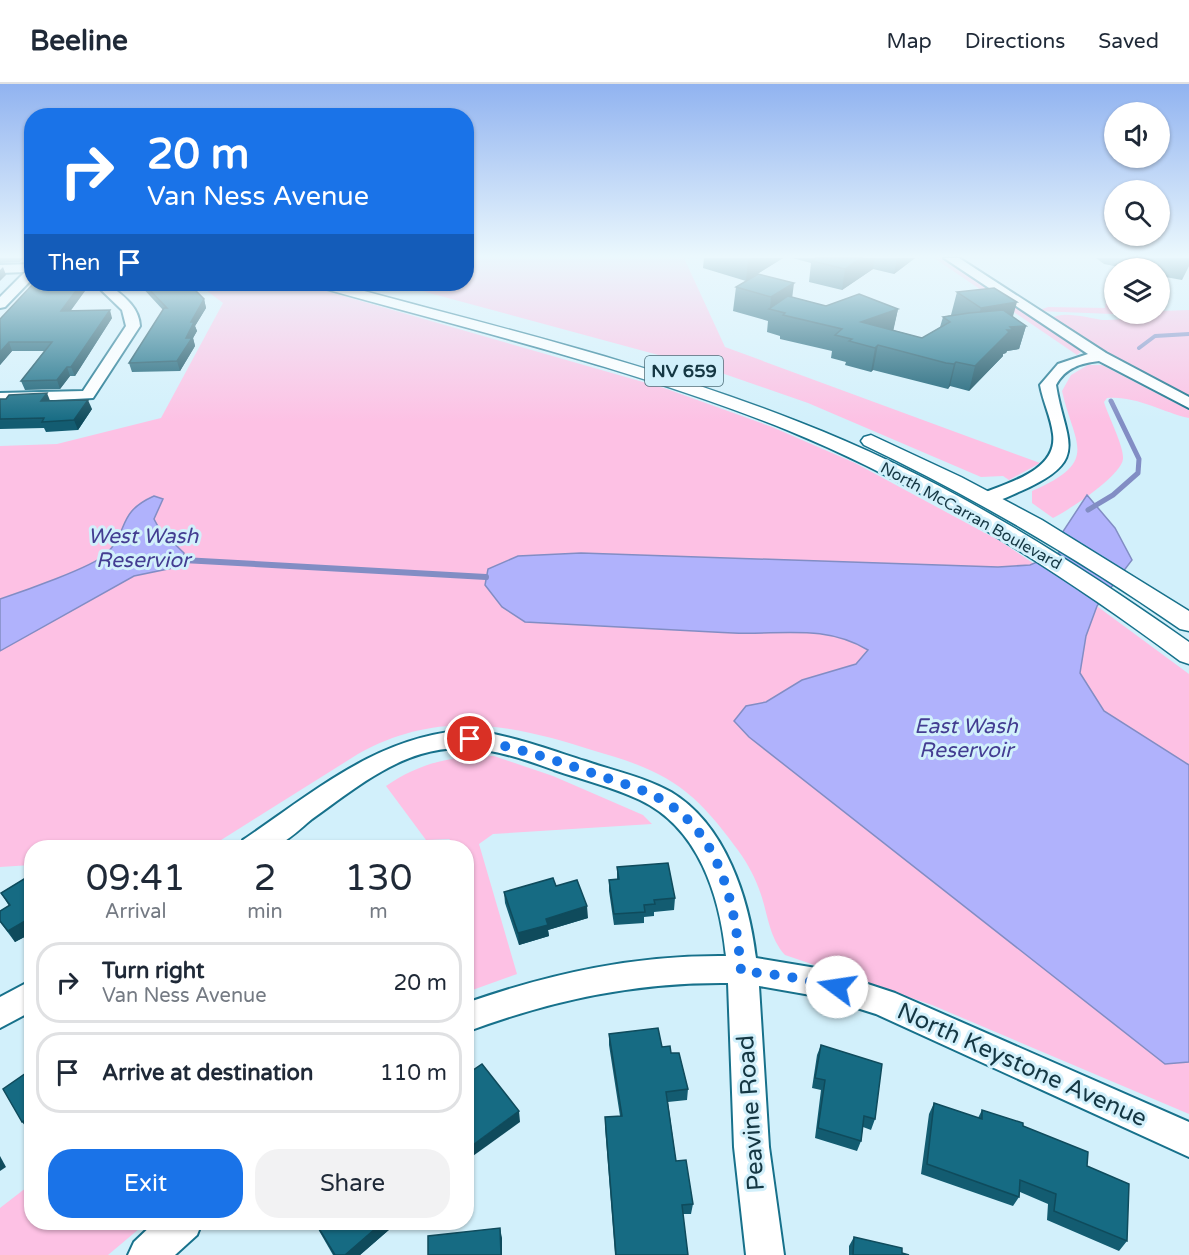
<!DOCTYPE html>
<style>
body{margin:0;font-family:"Varela Round",sans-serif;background:#f2f2f3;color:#1f2937;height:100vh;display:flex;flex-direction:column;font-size:22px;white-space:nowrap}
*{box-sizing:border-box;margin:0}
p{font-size:20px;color:#747a83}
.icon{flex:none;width:33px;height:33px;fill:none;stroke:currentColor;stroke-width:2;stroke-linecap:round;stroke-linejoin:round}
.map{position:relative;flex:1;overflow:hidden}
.drawer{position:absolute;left:24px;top:756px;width:450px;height:390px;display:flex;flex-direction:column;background:#fff;border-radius:24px;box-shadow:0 2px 4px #0004}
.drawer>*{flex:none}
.top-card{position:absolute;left:24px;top:24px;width:450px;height:183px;border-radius:24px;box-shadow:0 2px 4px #0004;background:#1a73e8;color:#fff;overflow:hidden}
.tools{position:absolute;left:1104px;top:18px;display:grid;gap:12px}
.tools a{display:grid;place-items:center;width:66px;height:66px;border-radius:50%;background:#fff;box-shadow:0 2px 4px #0004;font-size:30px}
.pin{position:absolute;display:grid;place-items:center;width:51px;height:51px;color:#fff;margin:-26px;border:3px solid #fff;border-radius:50%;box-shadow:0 2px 6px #0007}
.me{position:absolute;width:66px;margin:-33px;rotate:284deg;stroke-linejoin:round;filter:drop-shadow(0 0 4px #0008)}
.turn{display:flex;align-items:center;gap:21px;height:126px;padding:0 24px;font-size:27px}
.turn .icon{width:78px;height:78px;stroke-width:2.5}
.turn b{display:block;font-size:42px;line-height:51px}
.then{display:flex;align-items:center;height:57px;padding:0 24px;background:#0003;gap:12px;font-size:22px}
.eta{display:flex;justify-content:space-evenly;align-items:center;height:102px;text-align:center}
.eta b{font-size:36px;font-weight:600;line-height:42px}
.primary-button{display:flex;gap:12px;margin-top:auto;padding:12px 24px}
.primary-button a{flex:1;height:69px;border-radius:24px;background:#1a73e8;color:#fff;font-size:24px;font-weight:600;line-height:69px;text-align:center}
.primary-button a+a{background:#f2f2f3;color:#1f2937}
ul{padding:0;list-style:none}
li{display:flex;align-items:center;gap:18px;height:81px;margin:0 12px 9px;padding:0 12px;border:3px solid #e0e1e3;border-radius:24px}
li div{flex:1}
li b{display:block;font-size:22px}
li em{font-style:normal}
header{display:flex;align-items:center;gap:36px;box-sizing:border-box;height:84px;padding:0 30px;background:#fff;border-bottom:2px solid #e0e1e3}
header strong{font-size:28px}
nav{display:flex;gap:33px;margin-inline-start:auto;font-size:21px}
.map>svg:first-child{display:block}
</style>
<header>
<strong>Beeline</strong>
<nav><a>Map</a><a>Directions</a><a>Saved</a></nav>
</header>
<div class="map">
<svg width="1189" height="1171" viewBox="0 0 1189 1171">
<rect width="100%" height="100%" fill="#d2f0fb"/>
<g fill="#fdc1e4">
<path d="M467,174H684L725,263L1040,379L1009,396L1003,392L981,393L808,319L710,285L396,200H466Z"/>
<path d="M934,174H942L1082,267L1077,271Z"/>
<path d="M198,200H302L664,304L772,343L855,379L1000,457L1090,517L1189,590V1030L932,921L785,871C768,852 768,828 759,805C753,789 745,775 734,761C720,742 704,722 686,708C659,686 626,676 595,667C511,640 439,625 358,670L210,763L32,764L31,781L0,783V362L57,360L161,334L223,219Z"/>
<path d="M1114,216L1116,230H1113L1037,227L1048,223L1105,224L1106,218Z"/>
<path d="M1189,226V313L1107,270L1050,235C1062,226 1088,234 1102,236C1121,237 1140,230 1160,230V227Z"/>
<path d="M1088,281H1102L1189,326V334C1162,328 1135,311 1107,314L1104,318C1108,332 1124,362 1123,375C1121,392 1069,426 1053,434L1032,419V407C1101,377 1074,361 1062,307L1071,291Z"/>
<path d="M494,672L553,692L643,731L652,740L493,750L479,760L517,890L467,908L466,764L444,763L450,755L426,756L386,702C421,678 452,672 494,672Z"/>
<path d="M31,1100L32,1138L146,1139L108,1171H0V1124Z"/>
</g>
<g fill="#b0b2fc" stroke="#828dc4" stroke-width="1.5">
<path d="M1087,411L1115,444L1132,476L1097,522L1086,552L1080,589L1104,627L1189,681V978L1165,980L749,653L734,637L746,622L766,618L802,596L856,580L868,566C824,540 782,551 733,549C664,545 595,542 525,538L502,523L485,501L488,485L518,472L581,469L998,483L1030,481L1059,469L1062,449Z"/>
<path d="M154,412L163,415L154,435L160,446L184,469L182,482L134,492L0,567V515C21,508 93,483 106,470C130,446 116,429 154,412Z"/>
</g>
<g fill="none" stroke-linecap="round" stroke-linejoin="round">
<path stroke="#828dc4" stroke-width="4" d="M1139,264L1155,252L1189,250"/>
<path stroke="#828dc4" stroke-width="5" d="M1088,426L1113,411L1138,389L1139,375L1111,317"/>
<path stroke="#828dc4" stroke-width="6" d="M183,476L486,493"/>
<g stroke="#17718b" stroke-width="4">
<g id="minor">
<path d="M944,174H959L1106,269L1189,313V324L1099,277C1081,279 1065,284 1056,301C1065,358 1092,376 1021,407C1009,412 994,421 981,418L978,414L981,410C1006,399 1058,387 1053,350C1051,333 1043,318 1040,301L1058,280L1088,270Z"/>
<path d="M32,180V195L5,223L0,224V213L25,188L0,189V181Z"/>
<path d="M95,200H108C122,211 139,222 140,242L93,314L0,319V309L83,307L126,242L122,226Z"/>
<path d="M470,646C510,651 547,665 585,677C614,687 644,693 671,708C726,741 749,815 756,874L822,885L895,909L1189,1038V1073L876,930L822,913L759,902L769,1063L784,1171H746L734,1063L728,899C636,898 552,916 466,948V919C552,889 635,871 726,872C720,812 699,744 640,716C613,703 583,696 554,686C511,670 467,656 421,670C381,682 346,711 312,735C301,744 289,756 276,762C267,767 250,764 240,764L243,756C314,708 380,650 470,646Z"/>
<path d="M32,896V927L0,944V913Z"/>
<path d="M155,1138H202L197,1151L175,1171H128L134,1158Z"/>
</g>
</g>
<g stroke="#17718b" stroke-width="3">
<g id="major">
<path d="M316,200H338C493,242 650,279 799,338C939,392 1067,472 1189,558V580L1180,577C1057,486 928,404 787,346C635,285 475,247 318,203Z"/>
<path d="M871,351L961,393L1042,436L1189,527V547L1180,545C1079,475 975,414 864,361L861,357L864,353Z"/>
</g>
</g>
<use href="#minor" fill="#fff" fill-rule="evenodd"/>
<use href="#major" fill="#fff" fill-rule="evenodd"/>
</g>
<g fill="#135c71">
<path d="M0,174H23L20,178L0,179Z"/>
<path d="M704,174H783L746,197L703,184Z"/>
<path d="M792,174H915L894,190L873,185L842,206L809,198L811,179Z"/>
<path d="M1096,174H1189V182L1182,196L1160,192V184H1124L1104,180Z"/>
<path d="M33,200H90L70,227L112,234L75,292H70L60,305L25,306L21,297L44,267H12L0,281V235Z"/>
<path d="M139,200H189L204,215L206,224L195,242L197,247L193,254L195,262L180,287L132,288L129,279L163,226Z"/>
<path d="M736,203L792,213L826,222L898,225L893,246L922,254L940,243L943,233L951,231L957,208L1013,233L1026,242L1019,265L1007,267L1006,269L1003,270V272L969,307L950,302L948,305L873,286L871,288L845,281L846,278L831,274L832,267L780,255V252L767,248L768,237L733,227Z"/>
<path d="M0,315L50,317L92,325L78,346L46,348L44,344L0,345Z"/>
<path d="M617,783L675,814L674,826L654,828V832L644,833V839L614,841L609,807V796L617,795Z"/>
<path d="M32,790V849L15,858L0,838V827L9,822L1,809Z"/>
<path d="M556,802L588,834L548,846L549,852L519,861L505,819L504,808Z"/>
<path d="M609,950L662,963L671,969L688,1005L687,1016L668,1018L676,1077L693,1120L691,1130H683L688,1171H615L605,1043V1033L620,1032L609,961Z"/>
<path d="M821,961L875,1035L871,1046L863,1043L861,1057L857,1067L815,1054L821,1006L812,1004L817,971Z"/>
<path d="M934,1019L978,1034L982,1026L1023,1042L1087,1082L1127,1157L1119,1167L1047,1136L1048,1120L1020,1108L1019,1113L1013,1122L921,1090L929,1030Z"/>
<path d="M314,1138H398L360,1171H333Z"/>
<path d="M854,1153L902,1169L909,1171H849V1162Z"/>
</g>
<g fill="#0f4b5c">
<path d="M751,174H783L746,197L748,176Z"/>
<path d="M861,174H875L873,185L842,206L845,185Z"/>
<path d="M897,174H915L894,190Z"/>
<path d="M3,183L6,191L0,197V186Z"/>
<path d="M794,199L791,223L770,225L771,213Z"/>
<path d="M81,200H90L64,236L61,227Z"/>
<path d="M204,215L206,224L195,242L197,247L193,254L195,262L180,287L177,277L191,238Z"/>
<path d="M1017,218L1010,243L974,248L981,224Z"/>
<path d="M898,225L893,248L861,238Z"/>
<path d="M110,226L112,234L75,292L71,283Z"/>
<path d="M1026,242L1019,265L1007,267L1006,269L1003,270V272L969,307L975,282L1007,246L1010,243Z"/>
<path d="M9,258L12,267L0,281V268Z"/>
<path d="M878,261L873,286L871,288L875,264Z"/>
<path d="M956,278L950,302L948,305L954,280Z"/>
<path d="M67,283L70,292L60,305L57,296Z"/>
<path d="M47,309L51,319L41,317Z"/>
<path d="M88,316L92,325L78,346L74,336Z"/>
<path d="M587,822L588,834L548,846L549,852L519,861L518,849L546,835Z"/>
<path d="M32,833V849L15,858L8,847Z"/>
<path d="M519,1027L520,1038L466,1077V1066Z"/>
<path d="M32,1031V1048H30L22,1038Z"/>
<path d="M0,1072L6,1083L0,1087Z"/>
<path d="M383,1138H398L360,1171H345Z"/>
<path d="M500,1144L502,1154V1171H501Z"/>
</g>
<g fill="#166b83" stroke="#0f4b5c" stroke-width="1.5">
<path d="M816,174H861L845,185L812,177Z"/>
<path d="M758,190L794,199L771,213L736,203Z"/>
<path d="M33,200H81L61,227L110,226L71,283H67L57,296L21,297L52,258H9L0,268V235Z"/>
<path d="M144,200H189L204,215L191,238H194L186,254H192L177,277L129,279L164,224H167Z"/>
<path d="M994,204L1017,218L981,224L957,208Z"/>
<path d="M859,210L898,225L861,238L922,254L950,238L943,233L969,229L1003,226L1026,242L1010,243L1013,246H1007L1009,248L975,282L956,278L954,280L946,279L878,261L875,264L849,257L852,255L835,251L842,245L783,231L785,229L769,225L788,212L826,222Z"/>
<path d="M47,309L41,317L88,316L74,336L42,338L44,334L0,335V315H6L9,311Z"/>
<path d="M668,779L675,814L654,816L655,820L644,821L645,828L614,830L609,796L619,795L617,783Z"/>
<path d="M32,790V833L8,847L0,837V827L10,821L1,809Z"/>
<path d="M553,794L556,802L577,796L587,822L546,835L548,841L518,849L504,808Z"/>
<path d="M658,944L662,963L670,962L671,969H679L688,1005L666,1008L676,1077L686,1076L693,1120L682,1121L688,1171H616L605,1033L622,1032L609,950Z"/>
<path d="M821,961L882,980L875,1035L864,1032L861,1057L818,1044L825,996L815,994Z"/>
<path d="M482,980L519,1027L466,1066V991Z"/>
<path d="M32,985V1031L22,1038L3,1005Z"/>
<path d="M934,1019L982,1035V1026L1023,1039V1042L1088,1068L1087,1082L1129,1100L1127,1157L1054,1127L1056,1110L1020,1096L1019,1113L927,1080Z"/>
<path d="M315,1138H383L345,1171H335Z"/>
<path d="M500,1144L501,1171H428V1152Z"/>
<path d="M854,1153L902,1164V1169L909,1171H853Z"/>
</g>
<linearGradient id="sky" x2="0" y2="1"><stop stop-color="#91b3f0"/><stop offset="0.51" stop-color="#ebf8fd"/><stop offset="1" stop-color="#ebf8fd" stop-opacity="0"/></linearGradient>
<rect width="1189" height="338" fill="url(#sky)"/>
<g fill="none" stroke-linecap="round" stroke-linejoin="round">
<path stroke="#1a73e8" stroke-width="10" stroke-dasharray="0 18" d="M470,655C511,662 549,674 589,688C616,698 649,705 673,723C724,760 736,829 741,887L786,892L837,903"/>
</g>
<g text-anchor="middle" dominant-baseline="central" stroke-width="6" stroke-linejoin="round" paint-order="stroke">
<g font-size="16" fill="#153743" stroke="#d2f0fb">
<text transform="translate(971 432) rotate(29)">North McCarran Boulevard</text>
</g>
<rect fill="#d2f0fb" stroke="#4e6e7a" stroke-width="1.5" x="645" y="272" width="78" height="30" rx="4.5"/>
<g font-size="18" font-weight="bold" fill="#153743">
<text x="684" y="287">NV 659</text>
</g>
<g font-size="21" font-style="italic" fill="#443d92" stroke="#d2f0fb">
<text x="143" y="452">West Wash<tspan x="143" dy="24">Reservior</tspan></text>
<text x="966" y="642">East Wash<tspan x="966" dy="24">Reservoir</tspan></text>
</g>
<g font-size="24" fill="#153743" stroke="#d2f0fb">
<text transform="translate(1022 981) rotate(24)">North Keystone Avenue</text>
<text transform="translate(751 1029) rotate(-94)">Peavine Road</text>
</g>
</g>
</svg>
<div class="tools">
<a><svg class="icon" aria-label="sound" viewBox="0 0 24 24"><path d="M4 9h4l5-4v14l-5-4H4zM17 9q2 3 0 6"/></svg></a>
<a><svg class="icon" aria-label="search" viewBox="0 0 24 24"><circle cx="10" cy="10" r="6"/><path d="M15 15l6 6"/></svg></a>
<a><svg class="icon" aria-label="layers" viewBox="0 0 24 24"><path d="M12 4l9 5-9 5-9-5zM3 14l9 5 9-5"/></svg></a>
</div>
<div class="pin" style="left:470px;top:655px;background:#d93025"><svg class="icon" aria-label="arrive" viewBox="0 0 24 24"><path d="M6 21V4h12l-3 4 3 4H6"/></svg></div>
<svg class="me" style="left:837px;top:903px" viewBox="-20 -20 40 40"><circle r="19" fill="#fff"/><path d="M0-13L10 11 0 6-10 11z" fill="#1a73e8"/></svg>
<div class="top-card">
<div class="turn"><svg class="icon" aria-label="right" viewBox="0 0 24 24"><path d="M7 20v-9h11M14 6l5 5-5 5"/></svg><div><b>20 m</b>Van Ness Avenue</div></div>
<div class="then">Then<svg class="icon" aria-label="arrive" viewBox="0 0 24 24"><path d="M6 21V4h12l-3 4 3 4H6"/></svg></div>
</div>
<section class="drawer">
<div class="eta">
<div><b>09:41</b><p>Arrival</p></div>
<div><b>2</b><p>min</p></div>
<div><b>130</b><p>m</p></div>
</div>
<ul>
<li><svg class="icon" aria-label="right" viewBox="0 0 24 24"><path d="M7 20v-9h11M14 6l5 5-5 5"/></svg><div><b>Turn right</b><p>Van Ness Avenue</p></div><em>20 m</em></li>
<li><svg class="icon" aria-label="arrive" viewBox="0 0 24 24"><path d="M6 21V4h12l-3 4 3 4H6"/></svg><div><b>Arrive at destination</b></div><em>110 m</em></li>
</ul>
<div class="primary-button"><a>Exit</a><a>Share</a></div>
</section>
</div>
